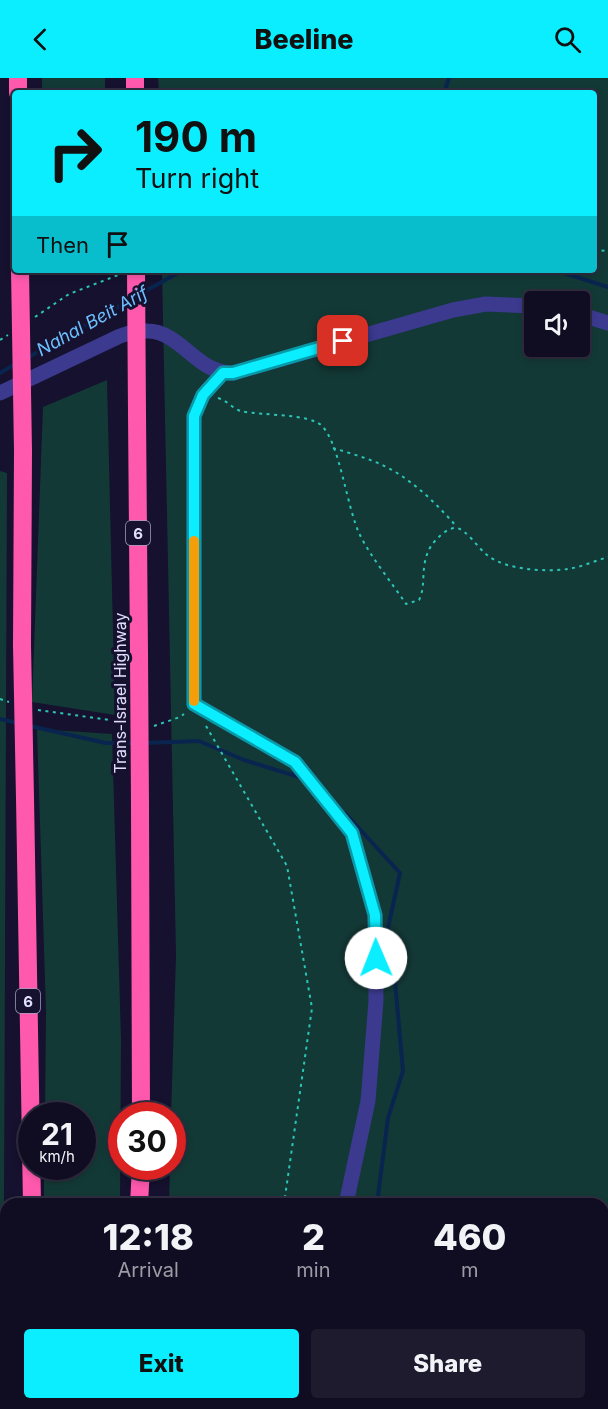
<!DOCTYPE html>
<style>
body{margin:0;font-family:Inter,sans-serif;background:#1e1b2f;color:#f1f3f6;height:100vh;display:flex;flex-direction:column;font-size:22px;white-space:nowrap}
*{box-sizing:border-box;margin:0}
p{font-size:20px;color:#9c9ca5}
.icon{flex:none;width:33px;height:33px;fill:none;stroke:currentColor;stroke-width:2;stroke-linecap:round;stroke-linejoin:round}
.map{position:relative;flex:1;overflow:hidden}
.panel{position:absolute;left:0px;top:1120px;width:609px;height:212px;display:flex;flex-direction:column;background:#100d22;border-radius:18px 18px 0 0;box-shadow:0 3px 9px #0003,0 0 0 2px #302d40}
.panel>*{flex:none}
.guide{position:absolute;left:12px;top:12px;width:585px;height:183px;border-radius:6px;box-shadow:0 3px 9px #0003,0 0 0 2px #302d40;background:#0aeeff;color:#111;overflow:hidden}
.buttons{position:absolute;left:524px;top:213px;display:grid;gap:12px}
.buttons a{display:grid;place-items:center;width:66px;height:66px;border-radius:6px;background:#100d22;box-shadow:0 3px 9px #0003,0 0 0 2px #302d40;font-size:30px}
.speed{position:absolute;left:18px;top:1024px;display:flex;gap:12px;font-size:30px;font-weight:700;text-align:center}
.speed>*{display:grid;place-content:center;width:78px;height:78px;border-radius:50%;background:#100d22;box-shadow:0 3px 9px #0003,0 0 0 2px #302d40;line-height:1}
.speed small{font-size:15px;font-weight:400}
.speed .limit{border:9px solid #d22;background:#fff;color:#111}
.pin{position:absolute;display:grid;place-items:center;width:51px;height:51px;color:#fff;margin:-26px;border-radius:12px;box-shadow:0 3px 9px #0006}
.me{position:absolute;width:66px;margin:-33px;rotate:359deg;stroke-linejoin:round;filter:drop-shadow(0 0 4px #0008)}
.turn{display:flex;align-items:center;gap:21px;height:126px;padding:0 24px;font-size:27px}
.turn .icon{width:78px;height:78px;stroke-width:2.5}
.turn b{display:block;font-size:42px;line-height:51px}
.then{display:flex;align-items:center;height:57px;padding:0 24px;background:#0003;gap:12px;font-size:22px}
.eta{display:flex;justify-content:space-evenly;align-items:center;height:102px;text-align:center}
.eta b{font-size:36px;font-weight:800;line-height:42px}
.action{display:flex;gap:12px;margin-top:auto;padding:12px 24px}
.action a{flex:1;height:69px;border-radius:6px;background:#0aeeff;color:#111;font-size:24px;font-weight:800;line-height:69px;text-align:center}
.action a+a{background:#1e1b2f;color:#f1f3f6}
header{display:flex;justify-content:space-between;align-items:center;height:78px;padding:0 24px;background:#0aeeff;color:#111;font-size:27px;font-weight:800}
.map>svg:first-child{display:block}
</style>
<header><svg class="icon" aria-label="back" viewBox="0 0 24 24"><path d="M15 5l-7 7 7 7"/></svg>Beeline<svg class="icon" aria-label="search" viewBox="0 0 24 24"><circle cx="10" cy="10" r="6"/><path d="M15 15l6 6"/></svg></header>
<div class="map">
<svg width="608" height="1331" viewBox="0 0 608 1331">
<rect width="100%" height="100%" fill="#15112e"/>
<g fill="#133936" fill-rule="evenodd">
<rect x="42" y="0" width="63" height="15"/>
<path d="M158,0H608V1331H160L161,1326H603V1126H169L170,1089H172L171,1038L176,877L162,192H594V15H159ZM534,224H579V268H534Z"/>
<path d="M107,302L115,637L32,624L43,329Z"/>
<path d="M0,393L7,395L4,1125L0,1251Z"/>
<path d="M37,651L112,656L121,961L120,1126H44V1089H82V1038H45L46,934Z"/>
<rect x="41" y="1326" width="64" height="5"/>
</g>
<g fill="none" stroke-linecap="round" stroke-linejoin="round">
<g stroke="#09254f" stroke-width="4">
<path d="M444,15L449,0"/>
<path d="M555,192L608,209"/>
<path d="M142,215L183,192"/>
<path d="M27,280L130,222"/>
<path d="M0,295L15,286"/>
<path d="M0,641L17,645"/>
<path d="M30,648L106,665H135"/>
<path d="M145,665L199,663L244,682L299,699"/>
<path d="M345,735L400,795L388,850L394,892L403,993L388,1040L377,1126"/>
<path d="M332,1331L333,1326"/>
</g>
<g stroke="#2bc6b8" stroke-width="2" stroke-dasharray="3 4.5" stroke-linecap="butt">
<path d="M594,172L608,173"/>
<path d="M35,239L69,216L121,196"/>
<path d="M0,262L8,257"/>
<path d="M218,320C228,323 233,331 241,333C261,338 309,335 322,348C340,366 347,431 360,457C370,478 392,505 406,526L419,522C427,506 419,488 431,468C436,461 447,449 457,450C468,453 477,469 487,477C505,492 545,494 568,491C581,489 595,483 608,479"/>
<path d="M333,370C346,374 360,378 373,383C407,396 434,423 457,449"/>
<path d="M0,621L9,624"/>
<path d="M38,632L124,644"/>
<path d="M154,648L180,639L184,636"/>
<path d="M206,648L287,788L312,930L284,1126"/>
<path d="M274,1331L275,1326"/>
</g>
<g stroke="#3b3a8f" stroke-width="15">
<path d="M579,236L608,245"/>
<path d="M223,295L203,317L194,338V626L295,684L352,755L375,837L376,923L368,1023L346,1126"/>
<path d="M0,315L120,258C129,255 138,252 147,253C181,253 197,296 233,295L453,232L486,226L534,228"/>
<path d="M303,1331L304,1326"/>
</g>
<g stroke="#ff59ae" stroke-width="18">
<path d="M18,0V15"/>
<path d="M135,0V15"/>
<path d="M137,336L139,575"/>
<path d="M22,567L23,373"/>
<path d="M25,720L32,1126"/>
<path d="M140,727L141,1038"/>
<path d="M139,1126L141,1089"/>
<path d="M27,1331V1326"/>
<path d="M119,1331L120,1326"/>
</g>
<g stroke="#ff59ae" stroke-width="18">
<path d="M20,192L23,373"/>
<path d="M136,192L137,336"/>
<path d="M22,567L25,720"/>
<path d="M139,575L140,727"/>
</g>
</g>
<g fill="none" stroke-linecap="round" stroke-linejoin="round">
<g stroke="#069ba6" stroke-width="15">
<path id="route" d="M343,263L233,295H223L203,317L194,338V626L295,684L352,755L375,837L376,880"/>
</g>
<use href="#route" stroke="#0aeeff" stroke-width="10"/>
<path stroke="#f59e0b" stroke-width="10" d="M194,623V463"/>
</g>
<g text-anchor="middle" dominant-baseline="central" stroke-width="6" stroke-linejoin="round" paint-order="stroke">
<g fill="#15112e" stroke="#a4a0c0" stroke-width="1.5">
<rect x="126" y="443" width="24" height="24" rx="4.5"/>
<rect x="16" y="911" width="24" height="24" rx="4.5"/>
</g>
<g font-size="15" font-weight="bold" fill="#e1deff">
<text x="138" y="455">6</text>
<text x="28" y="923">6</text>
</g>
<g font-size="16" fill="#e1deff" stroke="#15112e">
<text transform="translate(120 615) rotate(-90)">Trans-Israel Highway</text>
</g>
<g font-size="18" font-style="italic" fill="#6cc0ff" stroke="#15112e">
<text transform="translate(92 243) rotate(-29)">Nahal Beit Arif</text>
</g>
</g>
</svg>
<div class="buttons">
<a><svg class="icon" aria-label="sound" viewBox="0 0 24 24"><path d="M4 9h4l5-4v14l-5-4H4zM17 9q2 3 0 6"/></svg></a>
</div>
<div class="speed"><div>21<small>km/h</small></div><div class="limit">30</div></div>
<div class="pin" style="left:343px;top:263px;background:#d93025"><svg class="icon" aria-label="arrive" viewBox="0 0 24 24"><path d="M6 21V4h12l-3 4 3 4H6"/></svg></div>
<svg class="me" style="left:376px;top:880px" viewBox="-20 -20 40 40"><circle r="19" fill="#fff"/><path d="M0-13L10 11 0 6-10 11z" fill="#0aeeff"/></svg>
<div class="guide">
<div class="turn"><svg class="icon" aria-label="right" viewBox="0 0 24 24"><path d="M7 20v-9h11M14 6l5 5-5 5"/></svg><div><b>190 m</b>Turn right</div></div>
<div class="then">Then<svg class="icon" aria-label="arrive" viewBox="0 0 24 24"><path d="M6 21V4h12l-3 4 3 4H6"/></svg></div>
</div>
<section class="panel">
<div class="eta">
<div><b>12:18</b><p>Arrival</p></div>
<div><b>2</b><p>min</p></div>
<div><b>460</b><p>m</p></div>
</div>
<div class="action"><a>Exit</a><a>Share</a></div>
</section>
</div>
